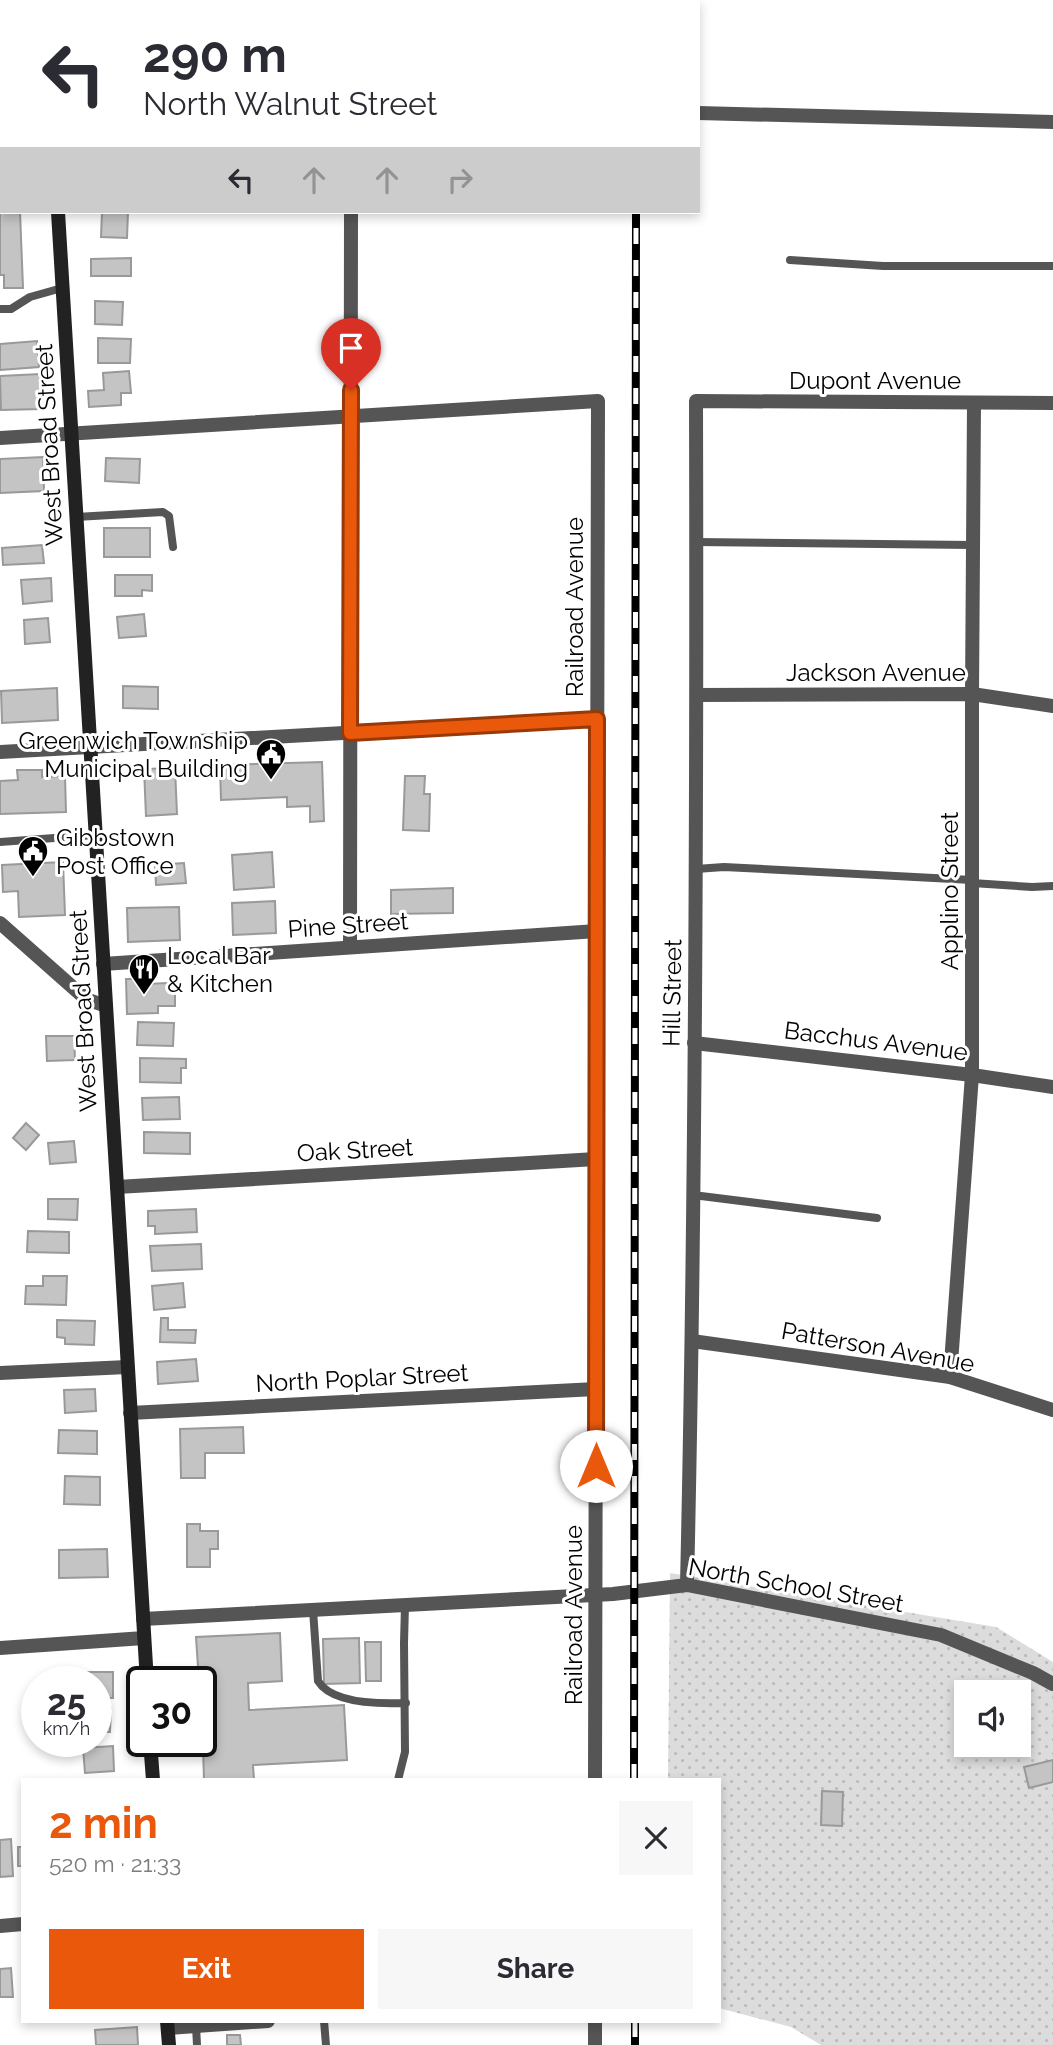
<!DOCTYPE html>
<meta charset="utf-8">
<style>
body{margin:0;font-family:Raleway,sans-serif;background:#f7f7f7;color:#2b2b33;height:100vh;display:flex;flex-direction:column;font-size:26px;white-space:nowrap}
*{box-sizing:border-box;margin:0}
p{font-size:23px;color:#7c7c81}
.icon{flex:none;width:38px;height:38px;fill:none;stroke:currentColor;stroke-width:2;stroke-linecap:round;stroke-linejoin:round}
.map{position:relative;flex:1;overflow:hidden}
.details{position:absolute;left:21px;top:1778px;width:700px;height:245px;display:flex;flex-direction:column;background:#fff;border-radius:0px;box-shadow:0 4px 10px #0003}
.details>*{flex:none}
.guide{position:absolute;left:0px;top:0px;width:700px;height:214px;box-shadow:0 4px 10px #0003;background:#fff;color:#2b2b33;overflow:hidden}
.tools{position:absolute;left:954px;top:1680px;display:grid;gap:14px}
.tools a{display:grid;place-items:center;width:77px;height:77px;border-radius:0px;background:#fff;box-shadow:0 4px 10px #0003;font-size:35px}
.speed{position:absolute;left:21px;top:1666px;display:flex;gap:14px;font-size:35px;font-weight:700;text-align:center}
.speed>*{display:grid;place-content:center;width:91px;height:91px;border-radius:50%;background:#fff;box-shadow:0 4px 10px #0003;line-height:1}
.speed small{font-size:18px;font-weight:400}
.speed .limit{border:4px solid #111;border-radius:10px;background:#fff;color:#111}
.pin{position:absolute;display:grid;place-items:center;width:60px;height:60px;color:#fff;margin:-72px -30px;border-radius:50% 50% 50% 0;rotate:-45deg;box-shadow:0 0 7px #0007}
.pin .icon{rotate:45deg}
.me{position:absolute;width:77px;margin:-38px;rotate:0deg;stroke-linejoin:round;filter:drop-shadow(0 0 5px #0008)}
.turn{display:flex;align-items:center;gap:24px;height:147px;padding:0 28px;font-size:32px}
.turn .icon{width:91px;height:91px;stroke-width:2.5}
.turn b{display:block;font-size:49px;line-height:60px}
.lanes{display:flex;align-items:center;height:66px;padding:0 28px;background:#0003;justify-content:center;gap:35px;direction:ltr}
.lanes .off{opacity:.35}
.round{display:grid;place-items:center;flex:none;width:74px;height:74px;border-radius:0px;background:#f7f7f7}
.overview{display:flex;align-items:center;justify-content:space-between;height:119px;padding:0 28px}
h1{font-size:42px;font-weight:700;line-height:52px;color:#ea580c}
.button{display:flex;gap:14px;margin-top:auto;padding:14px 28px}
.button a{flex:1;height:80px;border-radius:0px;background:#ea580c;color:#fff;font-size:28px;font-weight:700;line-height:80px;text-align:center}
.button a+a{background:#f7f7f7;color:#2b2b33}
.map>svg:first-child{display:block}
</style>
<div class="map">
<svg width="1053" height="2045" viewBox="0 0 1053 2045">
<defs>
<pattern id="park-dots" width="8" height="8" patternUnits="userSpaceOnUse" patternTransform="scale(1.75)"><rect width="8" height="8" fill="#dcdcdc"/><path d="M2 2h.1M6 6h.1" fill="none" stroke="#bbb" stroke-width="1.8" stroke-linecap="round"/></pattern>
</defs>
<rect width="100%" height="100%" fill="#fff"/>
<path fill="url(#park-dots)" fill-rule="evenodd" d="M670,1573L996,1627L1053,1662V2045H821L791,2027L719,2008V1780H668ZM966,1692H1018V1745H966Z"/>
<g fill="#c4c4c4" stroke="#999" stroke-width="2">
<path d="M0,199H2V212H20L23,288H4V275H0Z"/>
<path d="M102,212H128L127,238L101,237Z"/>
<path d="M131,258V276H91V259Z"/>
<path d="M95,301L123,302L122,325L95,324Z"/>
<path d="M98,338L131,339L130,363H98Z"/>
<path d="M37,341L39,367L0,370V344Z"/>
<path d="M129,371L131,393H121V405L89,407L88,391L104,390L103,373Z"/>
<path d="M40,374L42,409L1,410L0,376Z"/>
<path d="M43,457L44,491L0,493V459Z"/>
<path d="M106,458L140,459L139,483L105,481Z"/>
<rect x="104" y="528" width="46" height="29"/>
<path d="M42,545L44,563L3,565L2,548Z"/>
<path d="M115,575H152V591L142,590V596H115Z"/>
<path d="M51,578L52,601L23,604L21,580Z"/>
<path d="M144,614L146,636L119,638L117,617Z"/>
<path d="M48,618L50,642L25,644L24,620Z"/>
<path d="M123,686L158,687V709L123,708Z"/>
<path d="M57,688L58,720L2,723L1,691Z"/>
<path d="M322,762L324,821L310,822V806L287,807V797L221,800L220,765Z"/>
<path d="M175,768L177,814L146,816L144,769Z"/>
<path d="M17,770H42V777L65,776L66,812L0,814V781L18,780Z"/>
<path d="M405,776H425L424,794H430L429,831L403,830Z"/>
<path d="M272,852L274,887L234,890L232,855Z"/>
<path d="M63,862L65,915L19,917L18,891L3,892L2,865Z"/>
<path d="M184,863L186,883L156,885L155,865Z"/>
<path d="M453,888V913L391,914V890Z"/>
<path d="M275,901L276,933L233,935L232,903Z"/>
<path d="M179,907L180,940L128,942L127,908Z"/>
<path d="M126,979H147V984L167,983V991H175V1006H158V1013L127,1014Z"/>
<path d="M138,1022L174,1023L173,1046L137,1045Z"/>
<path d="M46,1036H74L75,1060L47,1061Z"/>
<path d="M140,1058L186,1059V1068H181V1083L140,1082Z"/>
<path d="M179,1097L180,1119L143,1120L142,1098Z"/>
<path d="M26,1123L39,1135L26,1150L13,1138Z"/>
<path d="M144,1132L190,1133V1154L144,1153Z"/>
<path d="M74,1141L76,1162L50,1164L48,1143Z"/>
<path d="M48,1199H78L77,1220L48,1219Z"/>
<path d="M196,1209L197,1232L155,1234V1226H148V1211Z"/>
<path d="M28,1231L69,1232V1253L27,1252Z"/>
<path d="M201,1244L202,1269L152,1271L150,1246Z"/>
<path d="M43,1276H67L66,1305L25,1304L26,1286H43Z"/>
<path d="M183,1283L185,1307L154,1310L152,1286Z"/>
<path d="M161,1318H168V1330H196L195,1343L160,1342Z"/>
<path d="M57,1320L95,1321L94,1345L65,1344V1338L57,1337Z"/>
<path d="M196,1359L198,1381L158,1384L157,1362Z"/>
<path d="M95,1389L96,1411L65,1413L64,1390Z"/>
<path d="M243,1427L244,1453H205V1478H181L180,1429Z"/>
<path d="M59,1430L97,1431V1454L58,1453Z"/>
<path d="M65,1476L100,1477V1505L64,1504Z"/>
<path d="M187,1524H200V1531H218V1549H210V1567H187Z"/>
<path d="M107,1549L108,1577L59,1578V1550Z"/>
<path d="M280,1633L282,1681L248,1683L249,1710L344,1705L347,1760L253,1765L254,1780H204L201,1682H199L196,1637Z"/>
<path d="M359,1638L360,1683L324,1684L323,1639Z"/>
<path d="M365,1642H381V1681H366Z"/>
<path d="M81,1672H113V1698H96V1682H81Z"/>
<path d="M96,1708H111L110,1732H96Z"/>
<path d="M113,1746L114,1771L85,1773L83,1748Z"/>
<path d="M1053,1760V1782L1029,1788L1024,1767Z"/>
<path d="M822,1791L843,1792L842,1826L821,1825Z"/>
<path d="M11,1839L13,1876L0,1877V1840Z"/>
<rect x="18" y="1847" width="5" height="19"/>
<path d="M11,1968L13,1997H0V1969Z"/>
<path d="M137,2027L138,2045H96L95,2030Z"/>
<path d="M227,2035H240L241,2045H227Z"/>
</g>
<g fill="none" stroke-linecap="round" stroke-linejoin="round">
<g stroke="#555" stroke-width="8">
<path d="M0,191L2,190"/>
<path d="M790,260L883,266H1053"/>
<path d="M0,309H11L30,297L62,288"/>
<path d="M76,517L163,512L169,516L173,547"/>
<path d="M696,542L973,545"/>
<path d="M0,842L95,835"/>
<path d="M696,869L724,867L972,880"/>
<path d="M972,883L1032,887L1053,886"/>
<path d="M693,1195L877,1218"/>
<path d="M313,1610L318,1681C332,1704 381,1704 406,1703"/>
<path d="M398,1780L405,1752L404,1643L405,1605"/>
<path d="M324,2021L326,2045"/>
<path d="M196,2026L197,2045"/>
</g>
<g stroke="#555" stroke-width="14">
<path d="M581,0V2"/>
<path d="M351,2V0"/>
<path d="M671,2V0"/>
<path d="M0,107H2"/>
<path d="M698,113L1053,122"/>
<path d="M0,438L598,401L595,1780"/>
<path d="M697,695L972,694L1053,706"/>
<path d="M0,752L597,719"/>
<path d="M0,923L86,999L106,1006"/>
<path d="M350,947L351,212"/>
<path d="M103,964L597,931"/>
<path d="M694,1043L972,1075L1053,1087"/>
<path d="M117,1187L596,1159"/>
<path d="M692,1341L950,1377L1053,1410"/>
<path d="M0,1373L127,1367"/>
<path d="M950,1377L972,1075V694L974,404"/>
<path d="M130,1413L596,1389"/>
<path d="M687,1585C696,1190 697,796 696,401L1053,403"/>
<path d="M143,1619L613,1594L687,1585L941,1635L1033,1673L1053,1684"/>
<path d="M0,1648L144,1638"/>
<path d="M0,1926L23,1924"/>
<path d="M168,2028L268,2021"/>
<path d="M595,2045V2021"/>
</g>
<g stroke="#222" stroke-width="14">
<path d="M45,0V2"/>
<path d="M58,212L147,1682"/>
<path d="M150,1741L153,1780"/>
<path d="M167,2021L169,2045"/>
</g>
<g stroke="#000" stroke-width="8">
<g id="rail">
<path d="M623,2V0"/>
<path d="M635,2L636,0"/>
<path d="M634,1780L636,212"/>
<path d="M635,2021V2045"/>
</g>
</g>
<use href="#rail" stroke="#fff" stroke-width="5" stroke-dasharray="16" stroke-linecap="butt"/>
</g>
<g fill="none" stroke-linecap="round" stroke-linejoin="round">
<g stroke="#983908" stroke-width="18">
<path id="route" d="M351,390L350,733L597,719L596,1466"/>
</g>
<use href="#route" stroke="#ea580c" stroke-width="12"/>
</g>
<defs>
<g id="civic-pin" transform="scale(1.575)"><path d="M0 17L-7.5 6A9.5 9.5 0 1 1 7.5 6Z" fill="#000" stroke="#fff"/><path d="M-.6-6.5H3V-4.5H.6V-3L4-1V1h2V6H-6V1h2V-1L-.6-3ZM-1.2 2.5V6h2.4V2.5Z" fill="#fff"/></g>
<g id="restaurant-pin" transform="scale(1.575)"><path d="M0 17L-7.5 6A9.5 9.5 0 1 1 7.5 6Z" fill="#000" stroke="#fff"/><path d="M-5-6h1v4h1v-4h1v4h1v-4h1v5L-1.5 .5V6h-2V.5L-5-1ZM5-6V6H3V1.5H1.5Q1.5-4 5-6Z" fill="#fff"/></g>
</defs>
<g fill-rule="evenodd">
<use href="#civic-pin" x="271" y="754"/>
<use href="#civic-pin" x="33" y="851"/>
<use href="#restaurant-pin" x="144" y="969"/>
</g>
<g text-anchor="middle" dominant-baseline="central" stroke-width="6" stroke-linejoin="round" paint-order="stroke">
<g font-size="24" fill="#000" stroke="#fff">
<text x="875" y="380">Dupont Avenue</text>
<text transform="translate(49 445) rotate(-93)">West Broad Street</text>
<text transform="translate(574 607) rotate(-90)">Railroad Avenue</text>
<text x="876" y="672">Jackson Avenue</text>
<text transform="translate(949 891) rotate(-90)">Applino Street</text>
<text transform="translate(348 925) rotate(-4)">Pine Street</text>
<text transform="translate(672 993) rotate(-89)">Hill Street</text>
<text transform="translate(83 1011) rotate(-93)">West Broad Street</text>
<text transform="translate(876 1041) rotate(7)">Bacchus Avenue</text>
<text transform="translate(355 1150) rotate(-3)">Oak Street</text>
<text transform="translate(878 1347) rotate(10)">Patterson Avenue</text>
<text transform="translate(362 1378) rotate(-3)">North Poplar Street</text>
<text transform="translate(796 1585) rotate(10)">North School Street</text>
<text transform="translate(573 1615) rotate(-90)">Railroad Avenue</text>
</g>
<g font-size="24" fill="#000" stroke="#fff" text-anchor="start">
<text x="248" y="740" text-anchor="end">Greenwich Township<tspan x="248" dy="28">Municipal Building</tspan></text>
<text x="56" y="837">Gibbstown<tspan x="56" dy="28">Post Office</tspan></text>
<text x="167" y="955">Local Bar<tspan x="167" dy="28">&amp; Kitchen</tspan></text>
</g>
</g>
</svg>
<div class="tools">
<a><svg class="icon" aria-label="sound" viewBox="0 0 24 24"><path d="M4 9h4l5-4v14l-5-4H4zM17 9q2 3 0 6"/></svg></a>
</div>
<div class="speed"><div>25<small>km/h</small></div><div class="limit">30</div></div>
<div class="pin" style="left:351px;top:390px;background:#d93025"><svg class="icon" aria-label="arrive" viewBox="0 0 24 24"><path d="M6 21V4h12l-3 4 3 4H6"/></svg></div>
<svg class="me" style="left:596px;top:1466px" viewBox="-20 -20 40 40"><circle r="19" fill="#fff"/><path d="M0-13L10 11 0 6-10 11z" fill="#ea580c"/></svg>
<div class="guide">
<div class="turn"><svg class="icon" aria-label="left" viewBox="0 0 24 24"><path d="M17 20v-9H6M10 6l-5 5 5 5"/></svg><div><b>290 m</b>North Walnut Street</div></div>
<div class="lanes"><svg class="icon" aria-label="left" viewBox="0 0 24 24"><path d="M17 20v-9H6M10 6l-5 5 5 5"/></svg><svg class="icon off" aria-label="ahead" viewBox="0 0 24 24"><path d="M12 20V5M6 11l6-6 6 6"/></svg><svg class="icon off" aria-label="ahead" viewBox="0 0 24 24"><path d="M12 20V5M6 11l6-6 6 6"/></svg><svg class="icon off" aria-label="right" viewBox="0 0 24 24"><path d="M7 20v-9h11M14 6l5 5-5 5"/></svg></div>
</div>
<section class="details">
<div class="overview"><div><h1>2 min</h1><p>520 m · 21:33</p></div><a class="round"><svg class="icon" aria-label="close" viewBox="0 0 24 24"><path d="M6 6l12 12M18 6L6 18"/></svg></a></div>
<div class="button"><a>Exit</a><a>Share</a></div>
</section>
</div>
